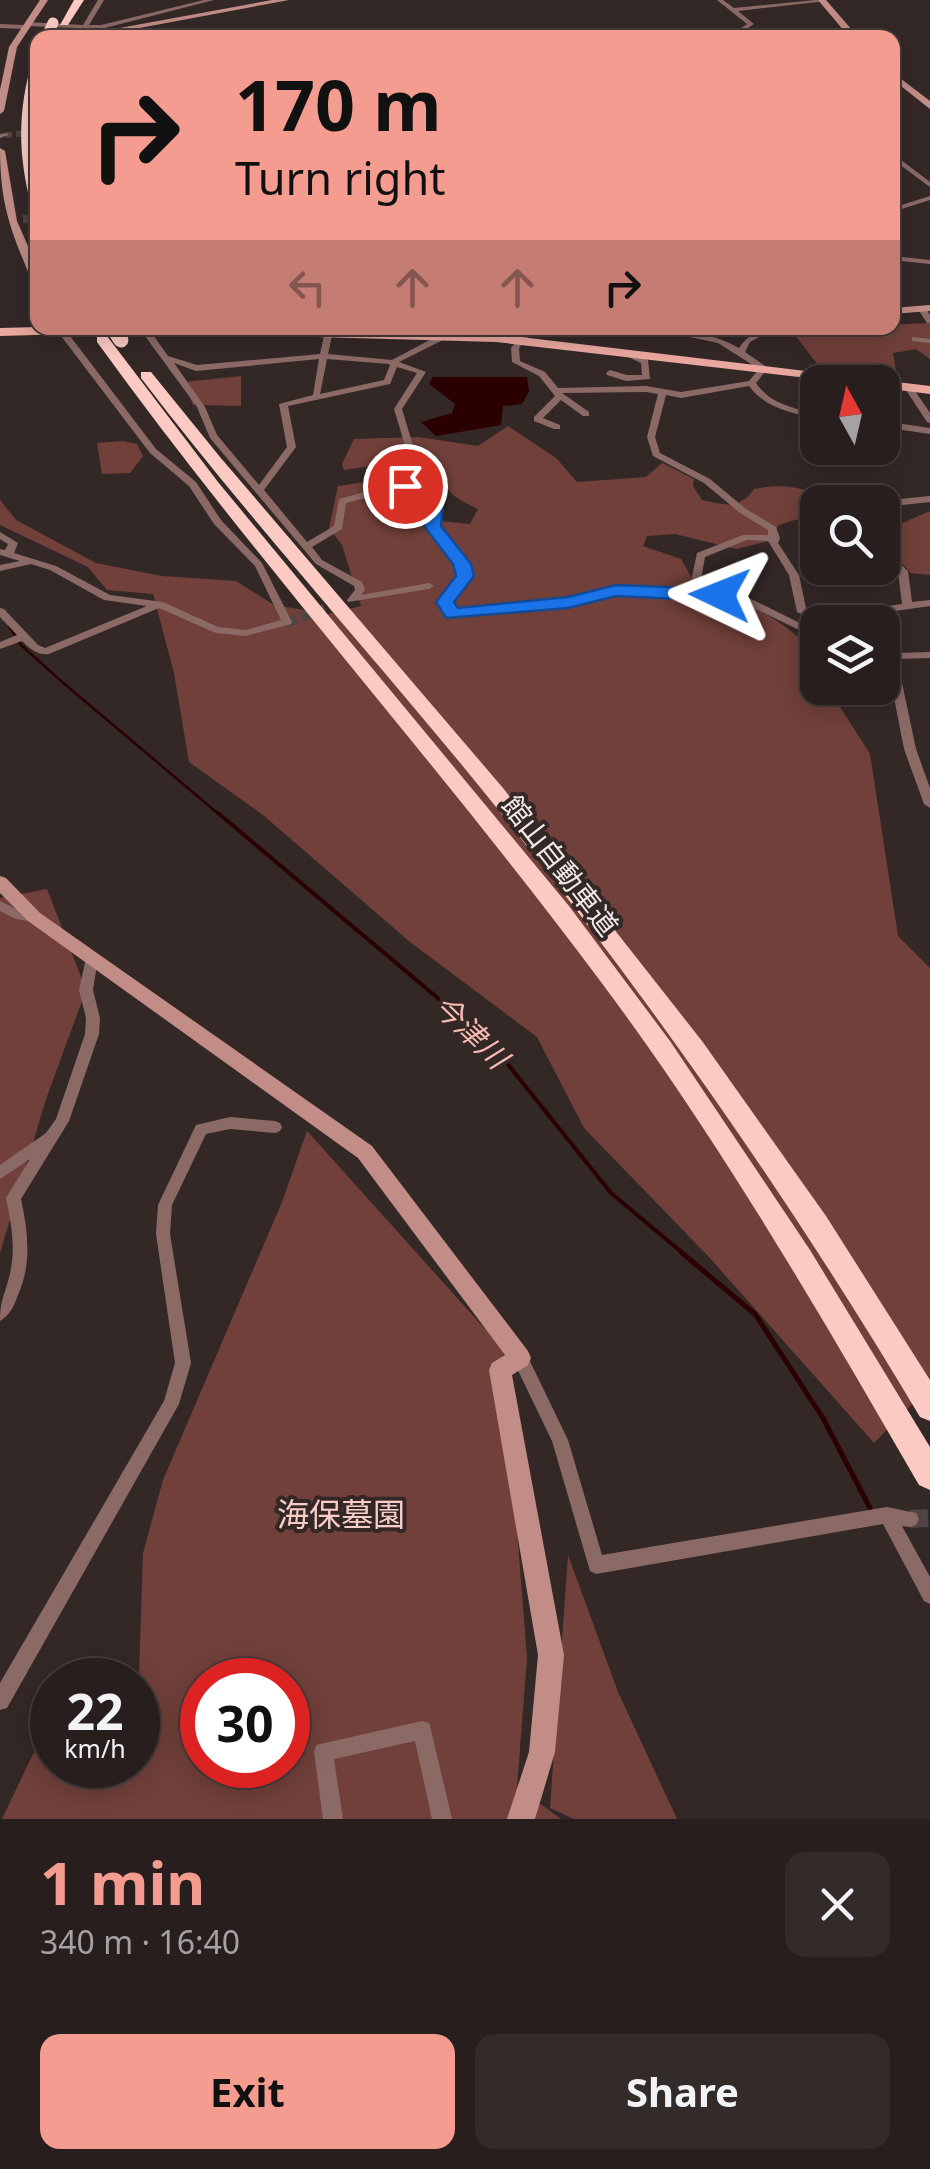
<!DOCTYPE html>
<meta charset="utf-8">
<style>
body{margin:0;font-family:"Noto Sans","Noto Sans JP",sans-serif;background:#332b2a;color:#f1f3f6;height:100vh;display:flex;flex-direction:column;font-size:38px;white-space:nowrap}
*{box-sizing:border-box;margin:0}
p{font-size:32px;color:#a4a2a4}
.icon{flex:none;width:55px;height:55px;fill:none;stroke:currentColor;stroke-width:2;stroke-linecap:round;stroke-linejoin:round}
.map{position:relative;height:1819px;overflow:hidden}
.drawer{display:flex;flex-direction:column;background:#271e1d;flex:1}
.drawer>*{flex:none}
.hud{position:absolute;left:30px;top:30px;width:870px;height:305px;border-radius:20px;box-shadow:0 5px 25px #0003,0 0 0 2px #433c3b;background:#f59c90;color:#111;overflow:hidden}
.needle{width:65px;rotate:352deg}
.tools{position:absolute;left:800px;top:365px;display:grid;gap:20px}
.tools a{display:grid;place-items:center;width:100px;height:100px;border-radius:20px;background:#271e1d;box-shadow:0 5px 25px #0003,0 0 0 2px #433c3b;font-size:50px}
.speed{position:absolute;left:30px;top:1658px;display:flex;gap:20px;font-size:50px;font-weight:700;text-align:center}
.speed>*{display:grid;place-content:center;width:130px;height:130px;border-radius:50%;background:#271e1d;box-shadow:0 5px 25px #0003,0 0 0 2px #433c3b;line-height:1}
.speed small{font-size:25px;font-weight:400}
.speed .limit{border:15px solid #d22;background:#fff;color:#111}
.pin{position:absolute;display:grid;place-items:center;width:85px;height:85px;color:#fff;margin:-42px;border:5px solid #fff;border-radius:50%;box-shadow:0 2px 10px #0007}
.me{position:absolute;width:110px;margin:-55px;rotate:272deg;stroke-linejoin:round;filter:drop-shadow(0 0 8px #0008)}
.turn{display:flex;align-items:center;gap:35px;height:210px;padding:0 40px;font-size:45px}
.turn .icon{width:130px;height:130px;stroke-width:2.5}
.turn b{display:block;font-size:70px;line-height:85px}
.lanes{display:flex;align-items:center;height:95px;padding:0 40px;background:#0003;justify-content:center;gap:50px;direction:ltr}
.lanes .off{opacity:.35}
.round{display:grid;place-items:center;flex:none;width:105px;height:105px;border-radius:20px;background:#332b2a}
.overview{display:flex;align-items:center;justify-content:space-between;height:170px;padding:0 40px}
h1{font-size:60px;font-weight:700;line-height:75px;color:#f59c90}
.cta{display:flex;gap:20px;margin-top:auto;padding:20px 40px}
.cta a{flex:1;height:115px;border-radius:20px;background:#f59c90;color:#111;font-size:40px;font-weight:700;line-height:115px;text-align:center}
.cta a+a{background:#332b2a;color:#f1f3f6}
.map>svg:first-child{display:block}
</style>
<div class="map">
<svg width="930" height="1819" viewBox="0 0 930 1819">
<rect width="100%" height="100%" fill="#342827"/>
<g fill="#71403a" fill-rule="evenodd">
<path d="M930,323V359L916,349L893,353L896,370L870,380H830L790,329Z"/>
<path d="M241,376V406L193,405L184,382Z"/>
<path d="M508,426L556,458L577,482L646,477L662,463L694,479L693,486L702,500C724,505 740,510 754,489C786,483 804,487 833,502H818L817,513L779,525L769,541L736,549L675,534L647,536L643,546L681,559L695,584C741,598 785,619 817,656L818,688H832V694L870,754L898,936L930,968V1386L874,1443L709,1257L584,1128L537,1037L410,942L263,815L189,762L174,673L153,594L107,590L88,567L0,525V500L16,520L96,563L162,576L236,581L274,605L328,614L361,606L342,545L329,528L338,486L385,479L419,497V519L470,524L478,509C458,499 446,495 441,472L393,463L344,470L342,464L354,439L418,437L478,446Z"/>
<path d="M123,441L137,444L143,456L130,473L102,474L97,443Z"/>
<path d="M930,511V575L911,573L899,560V545L883,543L882,532Z"/>
<path d="M47,889L86,990L46,1099L0,1253V898Z"/>
<path d="M307,1131L503,1349L527,1658L517,1787L561,1819H2L33,1754L52,1739V1765H138V1680H134L139,1676L143,1553L163,1480L282,1202ZM202,1680H288V1765H202Z"/>
<path d="M568,1555L618,1692L677,1819H574L550,1808Z"/>
</g>
<path fill="#2a0000" d="M433,377H527L529,391L522,404L503,406L501,425L436,436L421,422L452,413L455,404L429,384Z"/>
<g fill="none" stroke-linecap="round" stroke-linejoin="round">
<path stroke="#2a0000" stroke-width="2.5" d="M9,626L21,645L61,681L221,816"/>
<path stroke="#2a0000" stroke-width="4" d="M218,813L490,1042L611,1193L685,1255"/>
<path stroke="#2a0000" stroke-width="5" d="M682,1253L755,1314L823,1418L870,1508"/>
<path stroke="#504544" stroke-width="6" stroke-dasharray="6 4" stroke-linecap="butt" d="M6,135L38,132"/>
<path stroke="#504544" stroke-width="8" stroke-dasharray="8 4" stroke-linecap="butt" d="M23,219L38,218"/>
<path stroke="#504544" stroke-width="10" stroke-dasharray="10 5" stroke-linecap="butt" d="M287,622L342,603"/>
<path stroke="#504544" stroke-width="18" stroke-dasharray="18 9" stroke-linecap="butt" d="M910,1519L930,1518"/>
<g fill="#8b6a66" fill-rule="evenodd">
<path d="M98,0H104L89,25H101L204,0H214L101,29L27,26L25,29L0,28V24L24,25L26,22L83,25Z"/>
<path d="M717,0H723L734,8L816,0L826,1L738,11L754,24L745,30L752,38H745L738,30L747,24Z"/>
<path d="M0,134L6,133L9,135L0,138Z"/>
<path d="M892,153L930,182V187L892,159Z"/>
<path d="M930,196V200L892,212V208Z"/>
<path d="M892,256L930,260V264L892,260Z"/>
<path d="M919,307L926,309L930,315V323H927L918,309Z"/>
<path d="M58,328H64L156,449L196,482L221,520L262,563L292,622L291,624L246,636L216,633L159,608L49,654C38,656 29,648 22,641L0,649V642L17,635L0,617V608L4,609L38,645L45,648L147,606L104,600L50,570L31,564L0,571V565L20,561L0,555V549L5,550L8,544L0,539V532L18,543L14,553L56,566L110,595L163,602L218,627L246,630L281,620L255,566L214,524L189,486L150,453L58,332Z"/>
<path d="M134,328H143L151,332L168,356L197,365L320,354L325,331L329,329L333,331L328,354L392,360L441,334H447V338L399,362L426,372L402,409L414,449L407,465L411,482L422,484L439,506L438,526L464,559L470,576L450,602L456,611L567,600L605,588L689,591L697,553L743,535H768V530L740,513L704,483L653,456L647,437L658,394L646,392L562,393L589,412V416H583L561,400L543,418L560,425V429H554L534,421V417L555,396L539,376L512,362L511,348L527,328H535L519,348L520,361L545,372L558,388L646,386L681,392L749,381L759,369L718,343L657,330L653,328C682,328 715,334 739,348C746,336 761,328 776,328L750,342L745,352L768,368L756,383C770,404 794,408 818,414V419C792,413 765,408 749,386L681,398L666,395L655,437L660,453L710,479L746,509L776,527L780,538L778,543L799,575L806,608L833,622H821L797,612L789,575L768,541L747,540L705,557L699,591L741,594L818,632V639L735,599L606,594L568,606L449,616L440,602L460,576L454,559L428,526L429,506L416,488L407,487L346,503L342,529L312,547L322,560L362,582L365,590L361,595L429,583L434,586L429,589L348,602L347,600L355,590L354,586L316,564L210,438L197,407L145,336ZM319,359L313,395L279,404L287,447L259,485L217,435L205,407L174,363L196,371ZM327,359L389,364L390,365L384,380L320,394ZM397,367L417,373L394,409L406,449L397,465L402,482L339,499L334,526L307,542L264,490L296,447L288,406L390,384Z"/>
<path d="M912,337L930,339V343L912,341Z"/>
<path d="M628,353H634L648,360L650,379L626,381L607,375L606,373L610,370L627,375H642L641,363L628,357Z"/>
<path d="M908,384L911,385L930,413V423L927,422L904,387Z"/>
<path d="M882,421L930,428V434L882,427Z"/>
<path d="M854,448H864L872,453L864,455Z"/>
<path d="M930,496V502L893,506L890,510L894,534L886,551L908,571L912,602L930,600V606L895,611L886,624L882,625V622H877L888,606L902,604L898,572L882,558L884,534L882,507L887,501L890,500Z"/>
<path d="M882,634L887,637L895,653L930,652V658L897,659L916,749L930,788V808L924,804L904,749L886,656L882,649Z"/>
<path d="M0,901L22,912L38,914L40,917L34,922L16,919L0,911Z"/>
<path d="M92,953L97,955L98,958L93,990L100,1018L99,1034L69,1121L21,1199C28,1231 32,1264 18,1295C14,1306 10,1315 0,1321C0,1298 6,1293 10,1273C16,1248 11,1222 6,1198L30,1159L0,1179V1165L46,1133L56,1119L85,1034L86,1018L79,990L86,958L87,955Z"/>
<path d="M230,1117L275,1121L280,1123L282,1127L280,1131L275,1133L230,1129L206,1134L172,1205L170,1234L191,1363L179,1404L7,1708L0,1710V1683L164,1401L175,1363L156,1234L158,1205L196,1125Z"/>
<path d="M520,1351L526,1353L568,1440L602,1555L887,1507L916,1513L919,1519L916,1525L910,1527L902,1526L930,1577V1604L924,1601L883,1524L596,1574L590,1571L552,1441L512,1358L514,1353Z"/>
<path d="M422,1721L429,1723L431,1730L452,1819H432L415,1741L334,1759L343,1819H323L314,1752L316,1745Z"/>
</g>
<g fill="#c18d86" fill-rule="evenodd">
<path d="M40,0H48L17,47L4,111L0,114V90L9,47Z"/>
<path d="M272,0H289L86,38H65Z"/>
<path d="M818,0H826L859,38H850Z"/>
<path d="M892,72L930,101V109L892,79Z"/>
<path d="M0,148L5,151L17,221L38,269V286L33,283C11,232 0,205 0,148Z"/>
<path d="M930,305V311L892,314V308Z"/>
<path d="M459,328H475L444,339L438,336Z"/>
<path d="M0,876L6,878L40,913L372,1146L528,1351L531,1358L528,1365L512,1375L564,1655L555,1752L535,1819H507L529,1752L538,1655L489,1370L492,1363L505,1355L358,1158L28,921L0,893Z"/>
</g>
<path fill="#eaa89f" fill-rule="evenodd" d="M38,327L260,328L496,334L930,386V394L882,388V382H842L496,342L139,332L0,336V328Z"/>
<g fill="#fbcbc3" fill-rule="evenodd">
<path d="M74,0H84L68,25H60Z"/>
<path d="M38,56L32,134L38,212L32,208C18,157 17,110 33,59Z"/>
<path d="M97,336H107L218,482L569,906L670,1041L810,1250L930,1447V1490L919,1485C820,1314 720,1141 601,982C439,764 256,562 97,342Z"/>
<path d="M141,372H151L220,457L503,788L702,1041L826,1216L930,1380V1421L920,1417C791,1200 646,994 488,797C374,656 251,522 141,378Z"/>
</g>
<path stroke="#fbcbc3" stroke-width="11" d="M46,38L53,23"/>
<path stroke="#fbcbc3" stroke-width="15" d="M113,328L121,340"/>
</g>
<path fill="#1a73e8" stroke="#114b97" stroke-width="2.5" d="M399,482H425L443,506L441,526L471,564L474,576L454,602L458,608L568,597L616,585L720,589L729,595L720,601L616,596L568,608L446,618L436,602L456,576L453,564L424,526L426,506L414,491L399,489Z"/>
<g text-anchor="middle" dominant-baseline="central" stroke-width="8" stroke-linejoin="round" paint-order="stroke">
<g font-size="28" fill="#f1e9e8" stroke="#342827">
<text transform="translate(561 865) rotate(52)">館山自動車道</text>
</g>
<g font-size="30" font-style="italic" fill="#f8b9b0" stroke="#342827">
<text transform="translate(471 1031) rotate(44)">今津川</text>
</g>
<g font-size="32" fill="#f7cdc6" stroke="#342827">
<text x="341" y="1513">海保墓園</text>
</g>
</g>
</svg>
<div class="tools">
<a><svg class="needle" viewBox="-14 -14 28 28"><path d="M0-13l5 13h-10z" fill="#e53935"/><path d="M0 13l5-13h-10z" fill="#a4a2a4"/></svg></a>
<a><svg class="icon" aria-label="search" viewBox="0 0 24 24"><circle cx="10" cy="10" r="6"/><path d="M15 15l6 6"/></svg></a>
<a><svg class="icon" aria-label="layers" viewBox="0 0 24 24"><path d="M12 4l9 5-9 5-9-5zM3 14l9 5 9-5"/></svg></a>
</div>
<div class="speed"><div>22<small>km/h</small></div><div class="limit">30</div></div>
<div class="pin" style="left:405px;top:486px;background:#d93025"><svg class="icon" aria-label="arrive" viewBox="0 0 24 24"><path d="M6 21V4h12l-3 4 3 4H6"/></svg></div>
<svg class="me" style="left:720px;top:595px" viewBox="-20 -20 40 40"><path d="M0-17L14 15 0 8-14 15z" fill="#1a73e8" stroke="#fff" stroke-width="4"/></svg>
<div class="hud">
<div class="turn"><svg class="icon" aria-label="right" viewBox="0 0 24 24"><path d="M7 20v-9h11M14 6l5 5-5 5"/></svg><div><b>170 m</b>Turn right</div></div>
<div class="lanes"><svg class="icon off" aria-label="left" viewBox="0 0 24 24"><path d="M17 20v-9H6M10 6l-5 5 5 5"/></svg><svg class="icon off" aria-label="ahead" viewBox="0 0 24 24"><path d="M12 20V5M6 11l6-6 6 6"/></svg><svg class="icon off" aria-label="ahead" viewBox="0 0 24 24"><path d="M12 20V5M6 11l6-6 6 6"/></svg><svg class="icon" aria-label="right" viewBox="0 0 24 24"><path d="M7 20v-9h11M14 6l5 5-5 5"/></svg></div>
</div>
</div>
<section class="drawer">
<div class="overview"><div><h1>1 min</h1><p>340 m · 16:40</p></div><a class="round"><svg class="icon" aria-label="close" viewBox="0 0 24 24"><path d="M6 6l12 12M18 6L6 18"/></svg></a></div>
<div class="cta"><a>Exit</a><a>Share</a></div>
</section>
